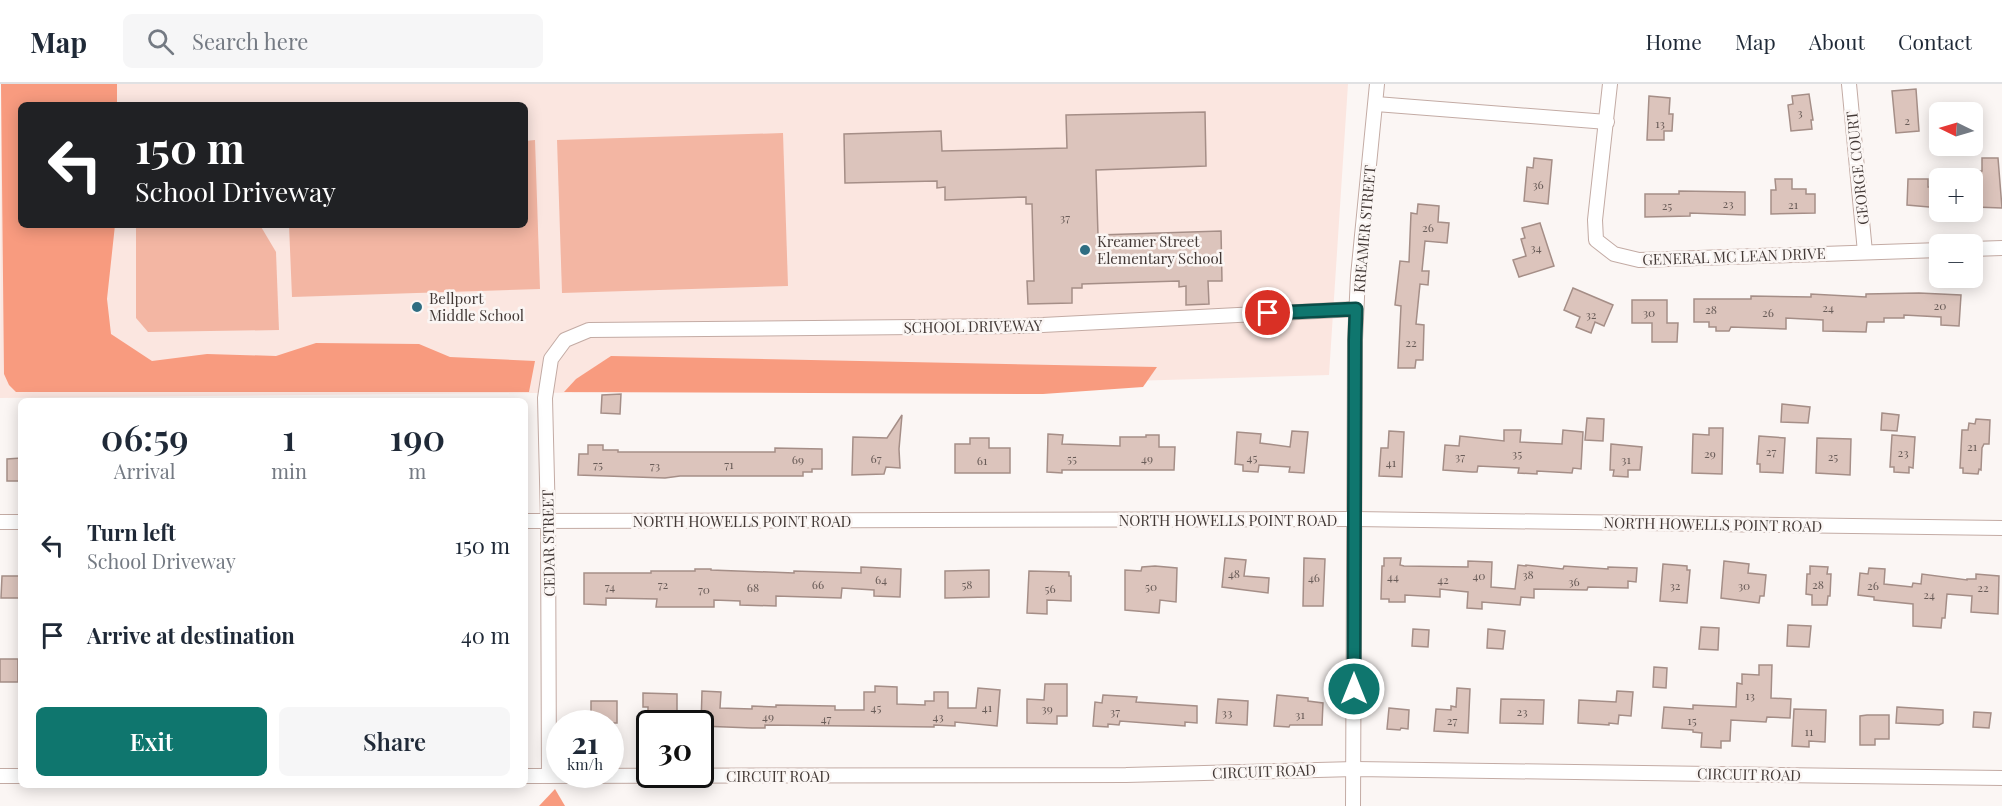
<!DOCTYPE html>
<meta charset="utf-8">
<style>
body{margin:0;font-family:"Playfair Display",serif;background:#f6f6f7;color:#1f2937;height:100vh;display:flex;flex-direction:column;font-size:22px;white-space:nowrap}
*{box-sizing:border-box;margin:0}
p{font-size:20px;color:#747a83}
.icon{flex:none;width:33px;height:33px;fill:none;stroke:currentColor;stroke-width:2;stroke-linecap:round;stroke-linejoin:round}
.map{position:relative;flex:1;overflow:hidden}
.sheet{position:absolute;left:18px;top:314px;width:510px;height:390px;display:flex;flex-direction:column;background:#fff;border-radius:9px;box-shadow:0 3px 15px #0003}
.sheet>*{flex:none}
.guide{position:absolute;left:18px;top:18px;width:510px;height:126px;border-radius:9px;box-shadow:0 3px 15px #0003;background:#202124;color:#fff;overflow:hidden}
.needle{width:39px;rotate:275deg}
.buttons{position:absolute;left:1929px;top:18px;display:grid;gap:12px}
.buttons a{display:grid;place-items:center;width:54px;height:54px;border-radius:9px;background:#fff;box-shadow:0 3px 15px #0003;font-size:30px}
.speed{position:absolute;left:546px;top:626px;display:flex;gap:12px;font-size:30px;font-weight:700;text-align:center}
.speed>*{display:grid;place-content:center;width:78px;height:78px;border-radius:50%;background:#fff;box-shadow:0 3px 15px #0003;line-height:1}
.speed small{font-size:15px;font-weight:400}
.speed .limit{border:3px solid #111;border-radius:9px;background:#fff;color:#111}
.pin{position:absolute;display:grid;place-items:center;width:51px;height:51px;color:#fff;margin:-26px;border:3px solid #fff;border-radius:50%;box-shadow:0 2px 6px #0007}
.me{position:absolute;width:66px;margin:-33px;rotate:0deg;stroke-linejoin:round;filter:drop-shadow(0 0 4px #0008)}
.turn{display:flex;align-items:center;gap:21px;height:126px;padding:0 18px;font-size:27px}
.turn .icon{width:78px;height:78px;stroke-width:2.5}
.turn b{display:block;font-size:42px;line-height:51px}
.eta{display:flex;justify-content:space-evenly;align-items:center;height:102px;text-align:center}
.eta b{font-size:36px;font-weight:600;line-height:42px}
.action{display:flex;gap:12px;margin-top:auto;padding:12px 18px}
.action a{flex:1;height:69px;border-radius:9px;background:#0f766e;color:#fff;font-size:24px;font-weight:600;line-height:69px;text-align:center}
.action a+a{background:#f6f6f7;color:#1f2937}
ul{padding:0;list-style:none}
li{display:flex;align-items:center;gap:18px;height:90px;padding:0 18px}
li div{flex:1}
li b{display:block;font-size:22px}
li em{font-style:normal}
header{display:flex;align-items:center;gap:36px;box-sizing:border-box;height:84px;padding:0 30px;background:#fff;border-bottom:2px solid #e0e1e3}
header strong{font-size:28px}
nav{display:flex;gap:33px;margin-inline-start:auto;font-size:21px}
.search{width:420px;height:54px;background:#f6f6f7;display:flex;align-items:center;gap:15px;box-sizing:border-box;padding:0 21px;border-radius:9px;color:#747a83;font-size:22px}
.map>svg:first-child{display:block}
</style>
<header>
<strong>Map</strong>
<div class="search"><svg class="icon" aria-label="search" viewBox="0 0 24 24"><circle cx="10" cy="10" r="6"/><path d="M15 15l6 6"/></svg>Search here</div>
<nav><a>Home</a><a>Map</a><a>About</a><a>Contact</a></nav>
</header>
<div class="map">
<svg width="2002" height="722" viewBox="0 0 2002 722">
<rect width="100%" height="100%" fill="#fbf6f4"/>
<path fill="#fbe6e0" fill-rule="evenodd" d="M1,0H1348L1329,291L834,306L0,314ZM21,21H525V141H21Z"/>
<g fill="#f3b6a3">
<path d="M783,49L788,202L562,209L557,56Z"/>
<path d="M535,56L540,205L292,213L289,141H525V57Z"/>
<path d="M136,141H260L276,168L279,246L148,248L136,234Z"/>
</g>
<g fill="#f89b7f">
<path d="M1,0H117V21H21V141H115L107,215L111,250L152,277L207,270L276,272L316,259L419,260L450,273L535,277L529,308H16L9,301L4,290Z"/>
<path d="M611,272L1157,283L1143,303L1043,310L564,308L576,295Z"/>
<path d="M555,705L565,722H539Z"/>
</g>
<g fill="#dcc4bc" stroke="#a58e87" stroke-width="1.5">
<path d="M1916,5L1919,47L1896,49L1892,7Z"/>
<path d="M1809,10L1813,36H1811L1812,45L1791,47L1788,21L1793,20L1792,12Z"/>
<path d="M1649,12L1670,14L1669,30H1673L1672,47H1664V56H1647Z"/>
<path d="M1205,28L1206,82L1096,86L1098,151L1221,147L1222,197H1208L1209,220L1186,221V202L1179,203V197L1082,200V204H1072V219L1028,220L1027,197H1034L1032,120H1026V113L945,116V103L937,104V97L845,99L844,50L941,47L942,67L1067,64L1066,31Z"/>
<path d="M1534,74L1552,76L1548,120L1524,117L1527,83L1533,84Z"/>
<path d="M1982,74H1998L2002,124L1975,123L1974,87H1982Z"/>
<path d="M1775,95H1792V105H1806V110H1815V129L1771,130V106H1776Z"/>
<path d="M1908,95H1928V103H1940V124L1907,121Z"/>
<path d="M1679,107L1745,108V131L1690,129V132L1645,133V110H1679Z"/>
<path d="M1418,120L1439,122L1438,138L1449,139L1447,159L1425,157L1422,187H1429L1428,201L1420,200L1416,240L1424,241L1423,276H1416L1415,284H1398L1401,222L1395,221L1400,177L1409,178L1411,129L1417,130Z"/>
<path d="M1540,139L1554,182L1519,193L1513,176L1526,172L1521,155L1525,154L1522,144Z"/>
<path d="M1573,204L1613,221L1604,242L1595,238L1591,249L1576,243L1580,233L1564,226Z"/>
<path d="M1919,209L1961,211L1959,242L1941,241V233L1904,231V234H1884V238H1867L1866,248L1823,247V236L1786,234V245L1731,243L1729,247H1716V243H1709V238H1694V215H1751V212L1811,213V210L1866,213V210Z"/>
<path d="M1632,216H1667V239H1678L1677,258H1652V239H1632Z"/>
<path d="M621,310L620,330L601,329L602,311Z"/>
<path d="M1782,320L1810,323L1808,339L1781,338Z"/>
<path d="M1882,329L1899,331L1897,347L1881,346Z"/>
<path d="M902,331L899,365L900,384L886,383L884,390L852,391L853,353L887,354Z"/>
<path d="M1587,334L1604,335L1603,357L1585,356Z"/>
<path d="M1976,335L1990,336L1989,360H1984L1982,364L1981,386L1979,385L1978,390L1963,389V384H1960L1962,346H1968L1969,339L1975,340Z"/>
<path d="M1709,344H1723L1722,390L1692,389L1693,350L1709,351Z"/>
<path d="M1504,346H1521L1520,358L1562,360L1563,346L1583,348L1581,385L1573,384L1572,389L1537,387V390L1518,389L1519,384L1478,382L1477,388H1472L1443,386L1445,361L1459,362L1460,352L1504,357Z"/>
<path d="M1292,347L1308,348L1304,389L1289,388L1290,383L1259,381L1258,388L1243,387V381L1235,380L1237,348L1261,350L1260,359L1290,363Z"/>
<path d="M1389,347L1404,348L1402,393L1379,392L1381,364H1388Z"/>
<path d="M1048,350L1063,351L1062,360L1120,362V353H1146V351H1159V363H1175L1174,386H1062V389L1047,388Z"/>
<path d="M1892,351L1915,353L1913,384L1909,383V389L1894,388V383H1890Z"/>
<path d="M1759,352L1785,354L1783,389L1760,388V380H1757Z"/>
<path d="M970,354H989V364H1010V389H955V360H970Z"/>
<path d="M1817,354L1851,355L1850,391L1816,389Z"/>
<path d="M1611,360L1642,363L1640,386H1628V393L1613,392L1614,386H1610Z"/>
<path d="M588,361H603V366H618V368H775V364L822,365V385H812V388H803V392H680L665,394L578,391L579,370H588Z"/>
<path d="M21,374V397H7V375Z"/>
<path d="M1225,474L1246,476L1244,492L1269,494L1268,509L1222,503Z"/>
<path d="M1304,474L1325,475L1323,522H1303Z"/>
<path d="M1384,474H1401L1400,481L1404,482L1468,483V477L1492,478L1491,503L1515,505L1518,481L1526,482V481L1563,485L1564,482L1608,485V483L1637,484L1636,498L1628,497V504L1588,503L1587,506L1534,505V514L1521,513L1520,521L1482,518V525L1467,524L1468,508L1440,505V513L1405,511V518H1389V515H1381L1382,482H1384Z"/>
<path d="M1724,477L1749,480L1748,489L1766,491L1764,512H1760L1759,519L1721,514Z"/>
<path d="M1663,480L1687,482V486H1690L1687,519L1660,517Z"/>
<path d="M1155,482L1177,484L1176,518L1160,516L1159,529L1125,526V486L1141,487L1142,483Z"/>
<path d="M1810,482L1828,483L1827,490H1831L1830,512H1828L1827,521H1812V511L1806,510L1807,490H1810Z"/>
<path d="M861,483L901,485L900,513L874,512V506L842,504L841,514L776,512V522L740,521V517L714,516V523H656L657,515L606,514V521L584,520V489H651V487H695V485H711V486L794,489V487L861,489Z"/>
<path d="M1869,484L1885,485L1884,500L1912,503L1913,499L1921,500L1922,490L1967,496V495H1976V490L1999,492L1998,530L1971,528L1972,512L1947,510L1945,534H1942L1941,544L1913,542V520L1874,516V513L1858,511L1860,489L1868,490Z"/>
<path d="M989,486V513L945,514V487Z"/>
<path d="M1029,487L1069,488V492H1071V517L1047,516V530L1027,529Z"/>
<path d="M2,492H21V514H1Z"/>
<path d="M1788,541L1811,542L1809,563L1787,562Z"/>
<path d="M1701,543L1719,544L1718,566L1699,565Z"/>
<path d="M1413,545L1429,546L1428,563L1412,562Z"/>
<path d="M1488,545L1505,547L1503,565L1487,564Z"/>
<rect x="0" y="575" width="18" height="23"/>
<path d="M1759,581H1772L1771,614L1791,615L1790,634L1767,633L1766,638L1731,636L1730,657H1721V664L1701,663L1702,649L1693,648V646L1662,644L1664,623L1693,625V621L1736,623L1737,599L1742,600V590L1759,591Z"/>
<path d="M1654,583L1667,584L1666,604L1653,603Z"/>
<path d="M1045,600H1067V632H1057V640L1027,639V615L1044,616Z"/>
<path d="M875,602L897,603V620L925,621V617H934V608H948V624H976L978,604L1000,606L997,642L955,638V642L934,641V643L765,641V644H752L701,642L702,607L721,608L720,624L752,625V622L776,623V621L833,622H835V626H864V608H875Z"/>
<path d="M1457,604L1470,605L1468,649L1434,647L1436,625L1451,626V622L1456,623Z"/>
<path d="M1617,607L1633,608L1631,632L1619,631L1618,640L1609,639V641L1578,639L1579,616L1616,618Z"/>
<path d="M643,609L677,610V639H648V623H643Z"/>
<path d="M1103,611L1137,613L1136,618L1197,622V639L1185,638V642L1120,637L1119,641L1108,640V643L1093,642L1095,618L1102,619Z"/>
<path d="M1277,611L1308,614V617L1323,619L1322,641H1290L1289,643L1274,642Z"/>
<path d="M1218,615L1248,617L1247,641L1216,639Z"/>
<path d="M1501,615L1544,616L1543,640L1500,639Z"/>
<rect x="591" y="617" width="26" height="22"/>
<path d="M1897,623L1943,626V639L1939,641L1896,639Z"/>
<path d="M1389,624L1409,626L1408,645L1401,644L1400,646L1387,645Z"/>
<path d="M1794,625L1826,626L1825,658L1809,657V663L1792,662Z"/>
<path d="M1974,628L1991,629L1989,644L1973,643Z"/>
<path d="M1867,631H1889V655H1875V661H1860V632Z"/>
</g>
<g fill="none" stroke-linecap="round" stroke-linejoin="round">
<g stroke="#c3aba4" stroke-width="16">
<g id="minor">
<path d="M1610,0L1595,136L1596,156L1614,170L1639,176L1940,166"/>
<path d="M1849,0L1865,168"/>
<path d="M1376,20L1607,38"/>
<path d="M1972,165L2002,164"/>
<path d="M525,437L1354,435L2002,444"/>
<path d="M0,438H21"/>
<path d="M0,692H21"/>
<path d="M525,692L1126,691L1355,685L2002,694"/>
<path d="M549,692L548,437L545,314L551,275L565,256L589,246L1023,242L1356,225"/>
<path d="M1353,722L1355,256L1358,192L1377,0"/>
</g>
</g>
<use href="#minor" stroke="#fff" stroke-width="14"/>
</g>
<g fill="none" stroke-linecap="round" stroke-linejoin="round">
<g stroke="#0a4d48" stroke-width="15">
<path id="route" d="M1268,229L1356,225L1355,256L1354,605"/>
</g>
<use href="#route" stroke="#0f766e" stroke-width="10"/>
</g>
<g fill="#2e6d82" stroke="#fbf6f4" stroke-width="2">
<circle cx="1085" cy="166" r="6"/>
<circle cx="417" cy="223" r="6"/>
</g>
<g text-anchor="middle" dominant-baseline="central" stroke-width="5" stroke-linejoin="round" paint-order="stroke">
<g font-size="12" fill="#695c58">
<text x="1800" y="28">3</text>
<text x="1907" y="36">2</text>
<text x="1660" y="39">13</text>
<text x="1538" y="100">36</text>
<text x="1728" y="119">23</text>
<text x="1793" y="120">21</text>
<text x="1667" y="121">25</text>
<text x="1065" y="133">37</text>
<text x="1428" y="143">26</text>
<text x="1536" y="163">34</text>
<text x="1940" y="221">20</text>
<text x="1828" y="223">24</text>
<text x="1711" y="225">28</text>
<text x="1649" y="228">30</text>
<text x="1768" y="228">26</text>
<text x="1591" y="230">32</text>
<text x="1411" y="258">22</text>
<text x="1972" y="362">21</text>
<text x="1771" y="367">27</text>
<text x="1903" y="368">23</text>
<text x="1517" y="369">35</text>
<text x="1710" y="369">29</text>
<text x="1460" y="372">37</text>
<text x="1833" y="372">25</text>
<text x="1252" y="373">45</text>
<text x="876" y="374">67</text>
<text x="1072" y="374">55</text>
<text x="1147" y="374">49</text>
<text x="798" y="375">69</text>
<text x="1626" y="375">31</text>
<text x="982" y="376">61</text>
<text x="1391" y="378">41</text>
<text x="598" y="380">75</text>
<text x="729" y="380">71</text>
<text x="655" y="381">73</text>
<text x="1234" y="489">48</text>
<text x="1528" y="490">38</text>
<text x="1479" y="491">40</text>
<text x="1393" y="492">44</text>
<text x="1314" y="493">46</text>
<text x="881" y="495">64</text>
<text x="1443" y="495">42</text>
<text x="1574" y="497">36</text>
<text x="663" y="500">72</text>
<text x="818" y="500">66</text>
<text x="967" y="500">58</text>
<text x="1818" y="500">28</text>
<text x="1675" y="501">32</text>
<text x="1744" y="501">30</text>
<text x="1873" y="501">26</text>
<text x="610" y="502">74</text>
<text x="1151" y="502">50</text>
<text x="753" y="503">68</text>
<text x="1983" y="503">22</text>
<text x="1050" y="504">56</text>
<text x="704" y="505">70</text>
<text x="1929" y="510">24</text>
<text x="1750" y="611">13</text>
<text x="876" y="623">45</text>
<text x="987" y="623">41</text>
<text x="1047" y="624">39</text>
<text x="1115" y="627">37</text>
<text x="1522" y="627">23</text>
<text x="1227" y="628">33</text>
<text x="1300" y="630">31</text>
<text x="768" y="632">49</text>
<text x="938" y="632">43</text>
<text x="826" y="634">47</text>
<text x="1452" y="636">27</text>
<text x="1692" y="636">15</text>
<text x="1809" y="647">11</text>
</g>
<g font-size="15" fill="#433936" stroke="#fbf6f4">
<text transform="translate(1857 84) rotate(-96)">GEORGE COURT</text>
<text transform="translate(1364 145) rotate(-85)">KREAMER STREET</text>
<text transform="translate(1734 172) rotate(-2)">GENERAL MC LEAN DRIVE</text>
<text transform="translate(973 242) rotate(-1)">SCHOOL DRIVEWAY</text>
<text x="1228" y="436">NORTH HOWELLS POINT ROAD</text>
<text x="742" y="437">NORTH HOWELLS POINT ROAD</text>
<text transform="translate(1713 440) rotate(1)">NORTH HOWELLS POINT ROAD</text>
<text transform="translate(548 459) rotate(-91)">CEDAR STREET</text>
<text transform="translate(1264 687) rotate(-2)">CIRCUIT ROAD</text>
<text transform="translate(1749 690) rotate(1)">CIRCUIT ROAD</text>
<text x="778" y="692">CIRCUIT ROAD</text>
</g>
<g font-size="15" fill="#433936" stroke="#fbf6f4" text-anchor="start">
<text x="1097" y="157">Kreamer Street<tspan x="1097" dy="17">Elementary School</tspan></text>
<text x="429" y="214">Bellport<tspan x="429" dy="17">Middle School</tspan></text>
</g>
</g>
</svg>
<div class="buttons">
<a><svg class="needle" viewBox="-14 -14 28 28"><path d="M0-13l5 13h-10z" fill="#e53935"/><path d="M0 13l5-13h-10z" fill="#747a83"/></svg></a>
<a>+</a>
<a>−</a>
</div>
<div class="speed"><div>21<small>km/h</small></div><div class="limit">30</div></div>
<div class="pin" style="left:1268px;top:229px;background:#d93025"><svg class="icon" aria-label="arrive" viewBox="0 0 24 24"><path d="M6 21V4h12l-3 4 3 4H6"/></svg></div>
<svg class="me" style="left:1354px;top:605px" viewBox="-20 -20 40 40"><circle r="17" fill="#0f766e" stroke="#fff" stroke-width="3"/><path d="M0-11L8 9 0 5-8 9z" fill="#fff"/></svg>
<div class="guide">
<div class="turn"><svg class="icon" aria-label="left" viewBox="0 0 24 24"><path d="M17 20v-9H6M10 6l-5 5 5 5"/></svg><div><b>150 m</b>School Driveway</div></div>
</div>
<section class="sheet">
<div class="eta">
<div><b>06:59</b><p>Arrival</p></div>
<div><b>1</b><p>min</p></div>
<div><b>190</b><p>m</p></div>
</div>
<ul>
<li><svg class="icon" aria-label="left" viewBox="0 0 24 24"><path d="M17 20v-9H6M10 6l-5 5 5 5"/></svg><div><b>Turn left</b><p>School Driveway</p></div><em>150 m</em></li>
<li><svg class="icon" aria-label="arrive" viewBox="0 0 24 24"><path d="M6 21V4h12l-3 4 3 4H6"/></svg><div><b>Arrive at destination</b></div><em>40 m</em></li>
</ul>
<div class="action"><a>Exit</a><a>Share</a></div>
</section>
</div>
